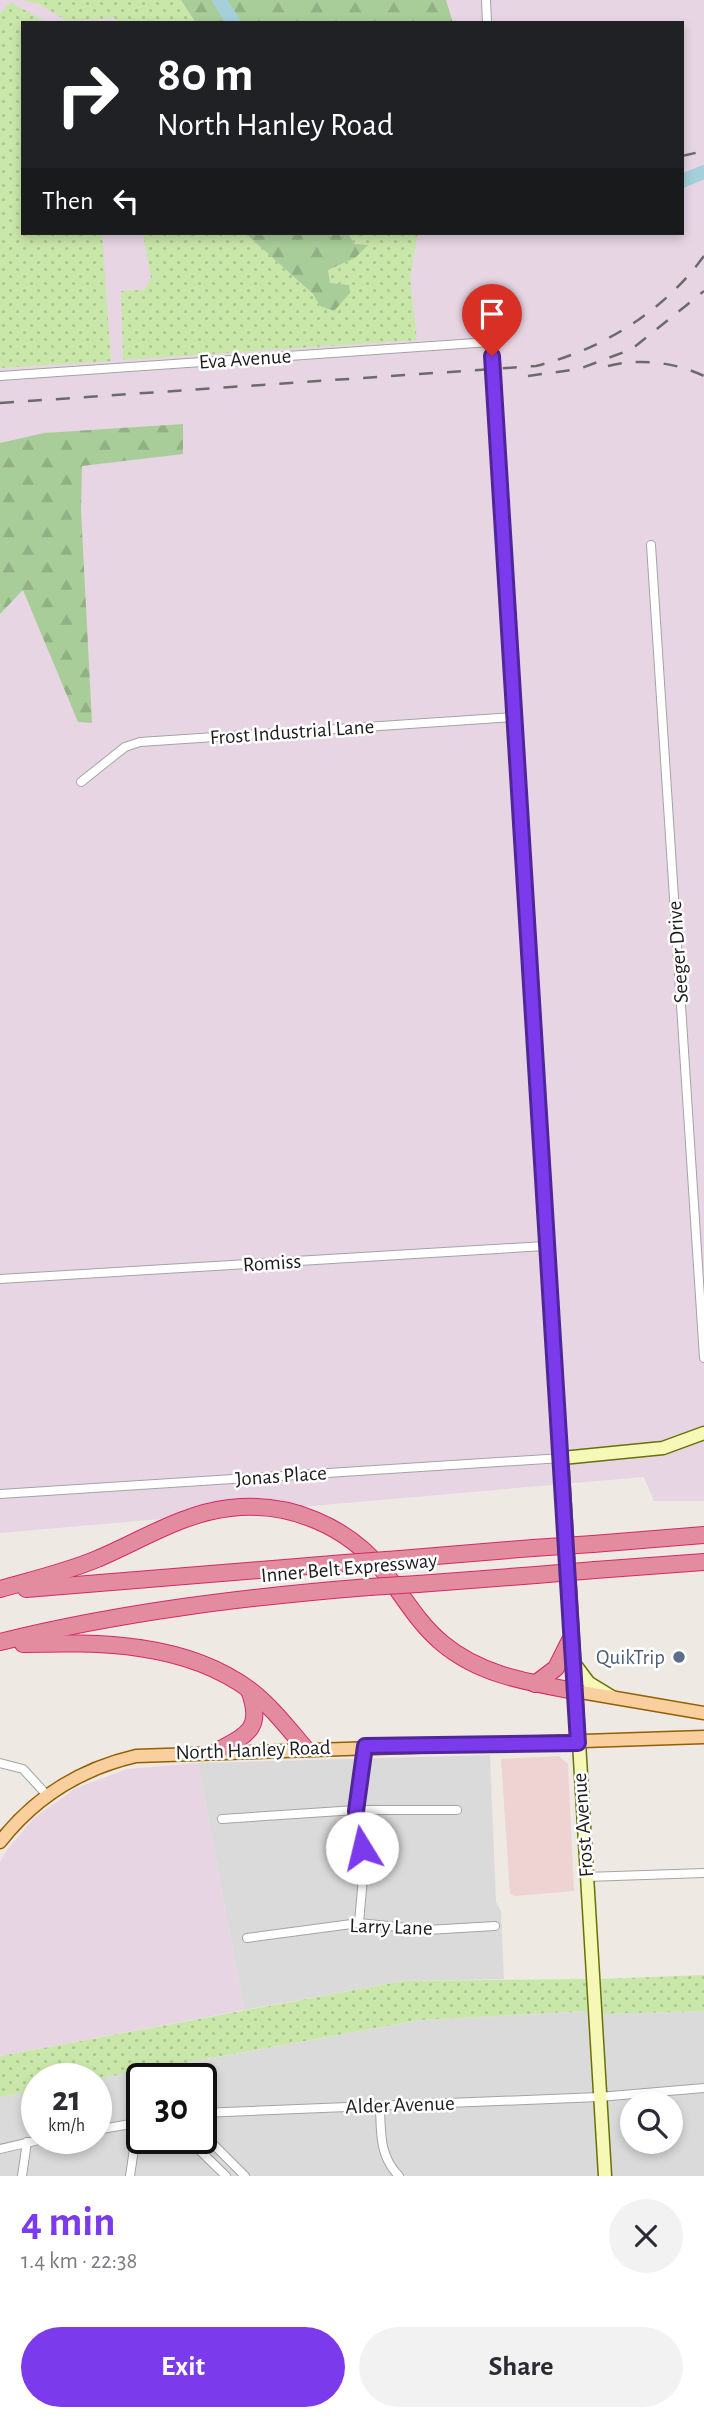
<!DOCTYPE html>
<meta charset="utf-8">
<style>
body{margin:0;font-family:"Alegreya Sans",sans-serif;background:#f2f2f3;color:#2b2b33;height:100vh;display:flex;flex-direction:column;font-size:26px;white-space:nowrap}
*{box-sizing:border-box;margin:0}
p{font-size:23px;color:#7c7c81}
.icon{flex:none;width:38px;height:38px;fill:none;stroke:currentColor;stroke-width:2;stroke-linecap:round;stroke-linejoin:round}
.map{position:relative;height:2176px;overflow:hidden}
.details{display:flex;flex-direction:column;background:#fff;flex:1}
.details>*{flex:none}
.top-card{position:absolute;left:21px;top:21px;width:663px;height:214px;border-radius:0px;box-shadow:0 4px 10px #0003;background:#202124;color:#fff;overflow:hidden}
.buttons{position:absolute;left:620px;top:2091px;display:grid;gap:14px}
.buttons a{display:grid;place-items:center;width:63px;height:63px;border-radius:50%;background:#fff;box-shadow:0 4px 10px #0003;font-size:35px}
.speed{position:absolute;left:21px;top:2063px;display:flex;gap:14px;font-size:35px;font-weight:700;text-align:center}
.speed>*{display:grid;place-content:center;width:91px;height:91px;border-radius:50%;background:#fff;box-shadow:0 4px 10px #0003;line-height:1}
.speed small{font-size:18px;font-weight:400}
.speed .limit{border:4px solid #111;border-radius:10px;background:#fff;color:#111}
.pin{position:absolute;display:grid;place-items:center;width:60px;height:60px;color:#fff;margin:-72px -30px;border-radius:50% 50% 50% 0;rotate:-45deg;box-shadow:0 0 7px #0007}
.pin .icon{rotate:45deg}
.me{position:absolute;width:77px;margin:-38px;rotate:351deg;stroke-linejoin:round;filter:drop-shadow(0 0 5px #0008)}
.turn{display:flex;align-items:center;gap:24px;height:147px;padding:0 21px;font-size:32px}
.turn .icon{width:91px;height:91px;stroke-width:2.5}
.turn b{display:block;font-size:49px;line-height:60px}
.then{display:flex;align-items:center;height:66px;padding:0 21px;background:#0003;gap:14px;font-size:26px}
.round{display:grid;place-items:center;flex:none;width:74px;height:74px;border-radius:37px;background:#f2f2f3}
.head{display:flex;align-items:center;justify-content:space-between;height:119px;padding:0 21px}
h1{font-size:42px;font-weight:700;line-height:52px;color:#7c3aed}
.button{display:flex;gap:14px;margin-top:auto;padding:14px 21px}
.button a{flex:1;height:80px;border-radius:42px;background:#7c3aed;color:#fff;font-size:28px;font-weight:700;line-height:80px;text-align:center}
.button a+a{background:#f2f2f3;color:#2b2b33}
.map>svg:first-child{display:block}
</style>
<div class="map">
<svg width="704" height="2176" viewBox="0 0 704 2176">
<defs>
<pattern id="grass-dots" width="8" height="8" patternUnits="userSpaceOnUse" patternTransform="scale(1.75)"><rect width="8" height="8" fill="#cae7aa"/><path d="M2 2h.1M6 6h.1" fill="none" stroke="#adc692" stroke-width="1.8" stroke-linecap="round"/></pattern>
<pattern id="forest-firs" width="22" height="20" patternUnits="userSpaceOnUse" patternTransform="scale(1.75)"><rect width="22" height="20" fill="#a9cd99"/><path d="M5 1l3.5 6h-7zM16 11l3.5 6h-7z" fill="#91b083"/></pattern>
</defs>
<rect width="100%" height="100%" fill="#eeeae3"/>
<g fill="#dbdada" fill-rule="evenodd">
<path d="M490,1755L496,1902L501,1911L504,1979L403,1981L244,2010L198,1763Z"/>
<path d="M588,2011L598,2176H0V2097L37,2090V2138H96V2079L421,2020ZM142,2079H201V2138H142Z"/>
<path d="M704,2011V2176H612L602,2014ZM632,2104H670V2142H632Z"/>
</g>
<path fill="#efd3d3" d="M559,1756L568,1764L574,1891L515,1896L510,1894L501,1759Z"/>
<g fill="#e7d5e4" fill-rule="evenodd">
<path d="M0,0H704V1501H654L644,1477L0,1533ZM23,23H682V233H23Z"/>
<path d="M198,1763L244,2010L0,2056V1862L6,1851L34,1818L76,1788L127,1769Z"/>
</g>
<g fill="url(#grass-dots)">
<path d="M22,0H181L196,23H117L115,18L67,21L39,4Z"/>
<path d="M11,2L47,23H23V233H102L111,361L0,368V13Z"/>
<path d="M143,233H245L313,294L320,306L348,285L330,283L328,270L355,258L367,246L354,244L348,233H418L410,278L417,340L123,360L121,291L144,290L151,278Z"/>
<path d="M704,1975V2011L602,2014L601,1979Z"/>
<path d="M586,1979L588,2011L420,2020L96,2079H37V2090L0,2097V2056L403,1981Z"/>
</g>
<g fill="url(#forest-firs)">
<path d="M181,0H213L227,23H196Z"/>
<path d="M223,0H446L453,23H238Z"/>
<path d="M245,233H348L354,244L368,245L355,258L328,270L330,283L349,285L350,293L334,311L320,306L313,294Z"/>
<path d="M183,424V454L82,466L81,510L92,723L78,722L23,590L0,614V443L44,433Z"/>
</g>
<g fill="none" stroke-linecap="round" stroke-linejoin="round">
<g stroke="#a4d0db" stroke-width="14">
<path d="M219,0L234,23"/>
<path d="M682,181L704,172"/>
</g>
<g stroke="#a4a4a4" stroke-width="10">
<g id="street">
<path d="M486,0L487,23"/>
<path d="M0,376L490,342L545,1246L562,1458L0,1494"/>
<path d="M651,545L704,1358"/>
<path d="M81,782L125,747L140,742L515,717"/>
<path d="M0,1279L545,1246"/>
<path d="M0,1763L23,1769L46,1794"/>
<path d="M222,1819L356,1810H457"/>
<path d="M586,1877L704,1873"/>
<path d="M359,1923L364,1866L356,1810L365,1746"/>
<path d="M247,1938L359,1923L427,1930L495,1926"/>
<path d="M380,2106C381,2132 379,2156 399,2176"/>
<path d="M201,2113L599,2097L704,2088"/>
<path d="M96,2130L142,2122"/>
<path d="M201,2132L245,2176"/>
<path d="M187,2138L226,2176"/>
<path d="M0,2149L48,2138"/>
<path d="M22,2176L27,2142"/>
<path d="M130,2176L138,2122"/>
</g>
</g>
<g stroke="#687107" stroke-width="15">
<g id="secondary">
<path d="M574,1663L589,1683L612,1697"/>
<path d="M605,2176L562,1458L663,1448L704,1433"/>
</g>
</g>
<g stroke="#935f04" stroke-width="15">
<g id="primary">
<path d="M575,1691L704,1713"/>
<path d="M0,1842C35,1797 80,1769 136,1756L704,1737"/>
</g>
</g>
<g stroke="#d42868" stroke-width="18">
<g id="highway">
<path d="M593,1544L704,1535"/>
<path d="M400,1559L533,1548"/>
<path d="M595,1570L704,1562"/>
<path d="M418,1584L536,1575"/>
<path d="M0,1589C32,1580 66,1572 97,1559C140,1541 183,1513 230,1508C289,1501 348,1526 385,1573C404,1597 418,1623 442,1643C480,1675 527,1682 575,1691"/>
<path d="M26,1589L345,1563"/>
<path d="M0,1642C121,1612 245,1597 369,1587"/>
<path d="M23,1644C100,1642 185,1642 250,1690C271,1706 288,1728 305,1748"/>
<path d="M535,1684L556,1668L571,1638"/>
<path d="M217,1751C249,1734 263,1728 249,1690"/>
</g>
</g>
<use href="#street" stroke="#fff" stroke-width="8"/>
<use href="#secondary" stroke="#f6f8b8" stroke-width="12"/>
<use href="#primary" stroke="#f9cf9d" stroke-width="12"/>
<use href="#highway" stroke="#e48c9f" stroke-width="16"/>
<g stroke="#6b6b6b" stroke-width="2.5" stroke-dasharray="14 14" stroke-linecap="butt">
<path d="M682,156L704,151"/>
<path d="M608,366C639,358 675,362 704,376"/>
<path d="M528,376L579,369L632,349L704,291"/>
<path d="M0,403L536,366C603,349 663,312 704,256"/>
</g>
<g stroke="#d42868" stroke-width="18" stroke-linecap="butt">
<g id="highway-bridge">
<path d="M533,1548L593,1544"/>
<path d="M345,1563L400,1559"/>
<path d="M536,1575L595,1570"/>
<path d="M369,1587L418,1584"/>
</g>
</g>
<use href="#highway-bridge" stroke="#e48c9f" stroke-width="16"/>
</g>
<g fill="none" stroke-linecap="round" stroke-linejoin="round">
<g stroke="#51269a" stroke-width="18">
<path id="route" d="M362,1848L356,1811L365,1746L578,1743L492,356"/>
</g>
<use href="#route" stroke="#7c3aed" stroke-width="12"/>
</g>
<circle fill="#5c6f8a" stroke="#fff" stroke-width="2.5" cx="679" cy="1657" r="7"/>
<g text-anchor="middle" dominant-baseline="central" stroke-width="5" stroke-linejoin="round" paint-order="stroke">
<g font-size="21" fill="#1d1d1d" stroke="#fff">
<text transform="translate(245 359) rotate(-4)">Eva Avenue</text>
<text transform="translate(292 732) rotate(-4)">Frost Industrial Lane</text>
<text transform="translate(678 952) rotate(-94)">Seeger Drive</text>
<text transform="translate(272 1263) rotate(-4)">Romiss</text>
<text transform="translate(281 1476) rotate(-4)">Jonas Place</text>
<text transform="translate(349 1568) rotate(-5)">Inner Belt Expressway</text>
<text transform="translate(253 1750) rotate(-2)">North Hanley Road</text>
<text transform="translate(583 1825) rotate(-94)">Frost Avenue</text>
<text transform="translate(391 1927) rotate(2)">Larry Lane</text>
<text transform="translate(400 2105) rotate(-2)">Alder Avenue</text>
</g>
<g font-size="21" fill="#4e5e75" stroke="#fff" text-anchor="end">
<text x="665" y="1657">QuikTrip</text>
</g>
</g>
</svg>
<div class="buttons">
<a><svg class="icon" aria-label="search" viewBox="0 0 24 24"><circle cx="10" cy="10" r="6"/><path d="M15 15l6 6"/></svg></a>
</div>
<div class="speed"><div>21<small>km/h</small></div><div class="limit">30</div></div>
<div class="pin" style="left:492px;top:356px;background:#d93025"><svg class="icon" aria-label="arrive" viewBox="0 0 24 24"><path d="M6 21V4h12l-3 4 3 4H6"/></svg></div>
<svg class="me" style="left:362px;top:1848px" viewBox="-20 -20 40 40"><circle r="19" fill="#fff"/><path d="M0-13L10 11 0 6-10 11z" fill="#7c3aed"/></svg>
<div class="top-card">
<div class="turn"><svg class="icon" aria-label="right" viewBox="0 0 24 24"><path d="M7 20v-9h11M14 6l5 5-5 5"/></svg><div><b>80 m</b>North Hanley Road</div></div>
<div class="then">Then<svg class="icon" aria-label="left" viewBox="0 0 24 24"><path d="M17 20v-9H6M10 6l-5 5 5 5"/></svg></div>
</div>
</div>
<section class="details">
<div class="head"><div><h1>4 min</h1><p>1.4 km · 22:38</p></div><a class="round"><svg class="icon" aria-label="close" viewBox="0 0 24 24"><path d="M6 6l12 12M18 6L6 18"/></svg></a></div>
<div class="button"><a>Exit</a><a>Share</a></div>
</section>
